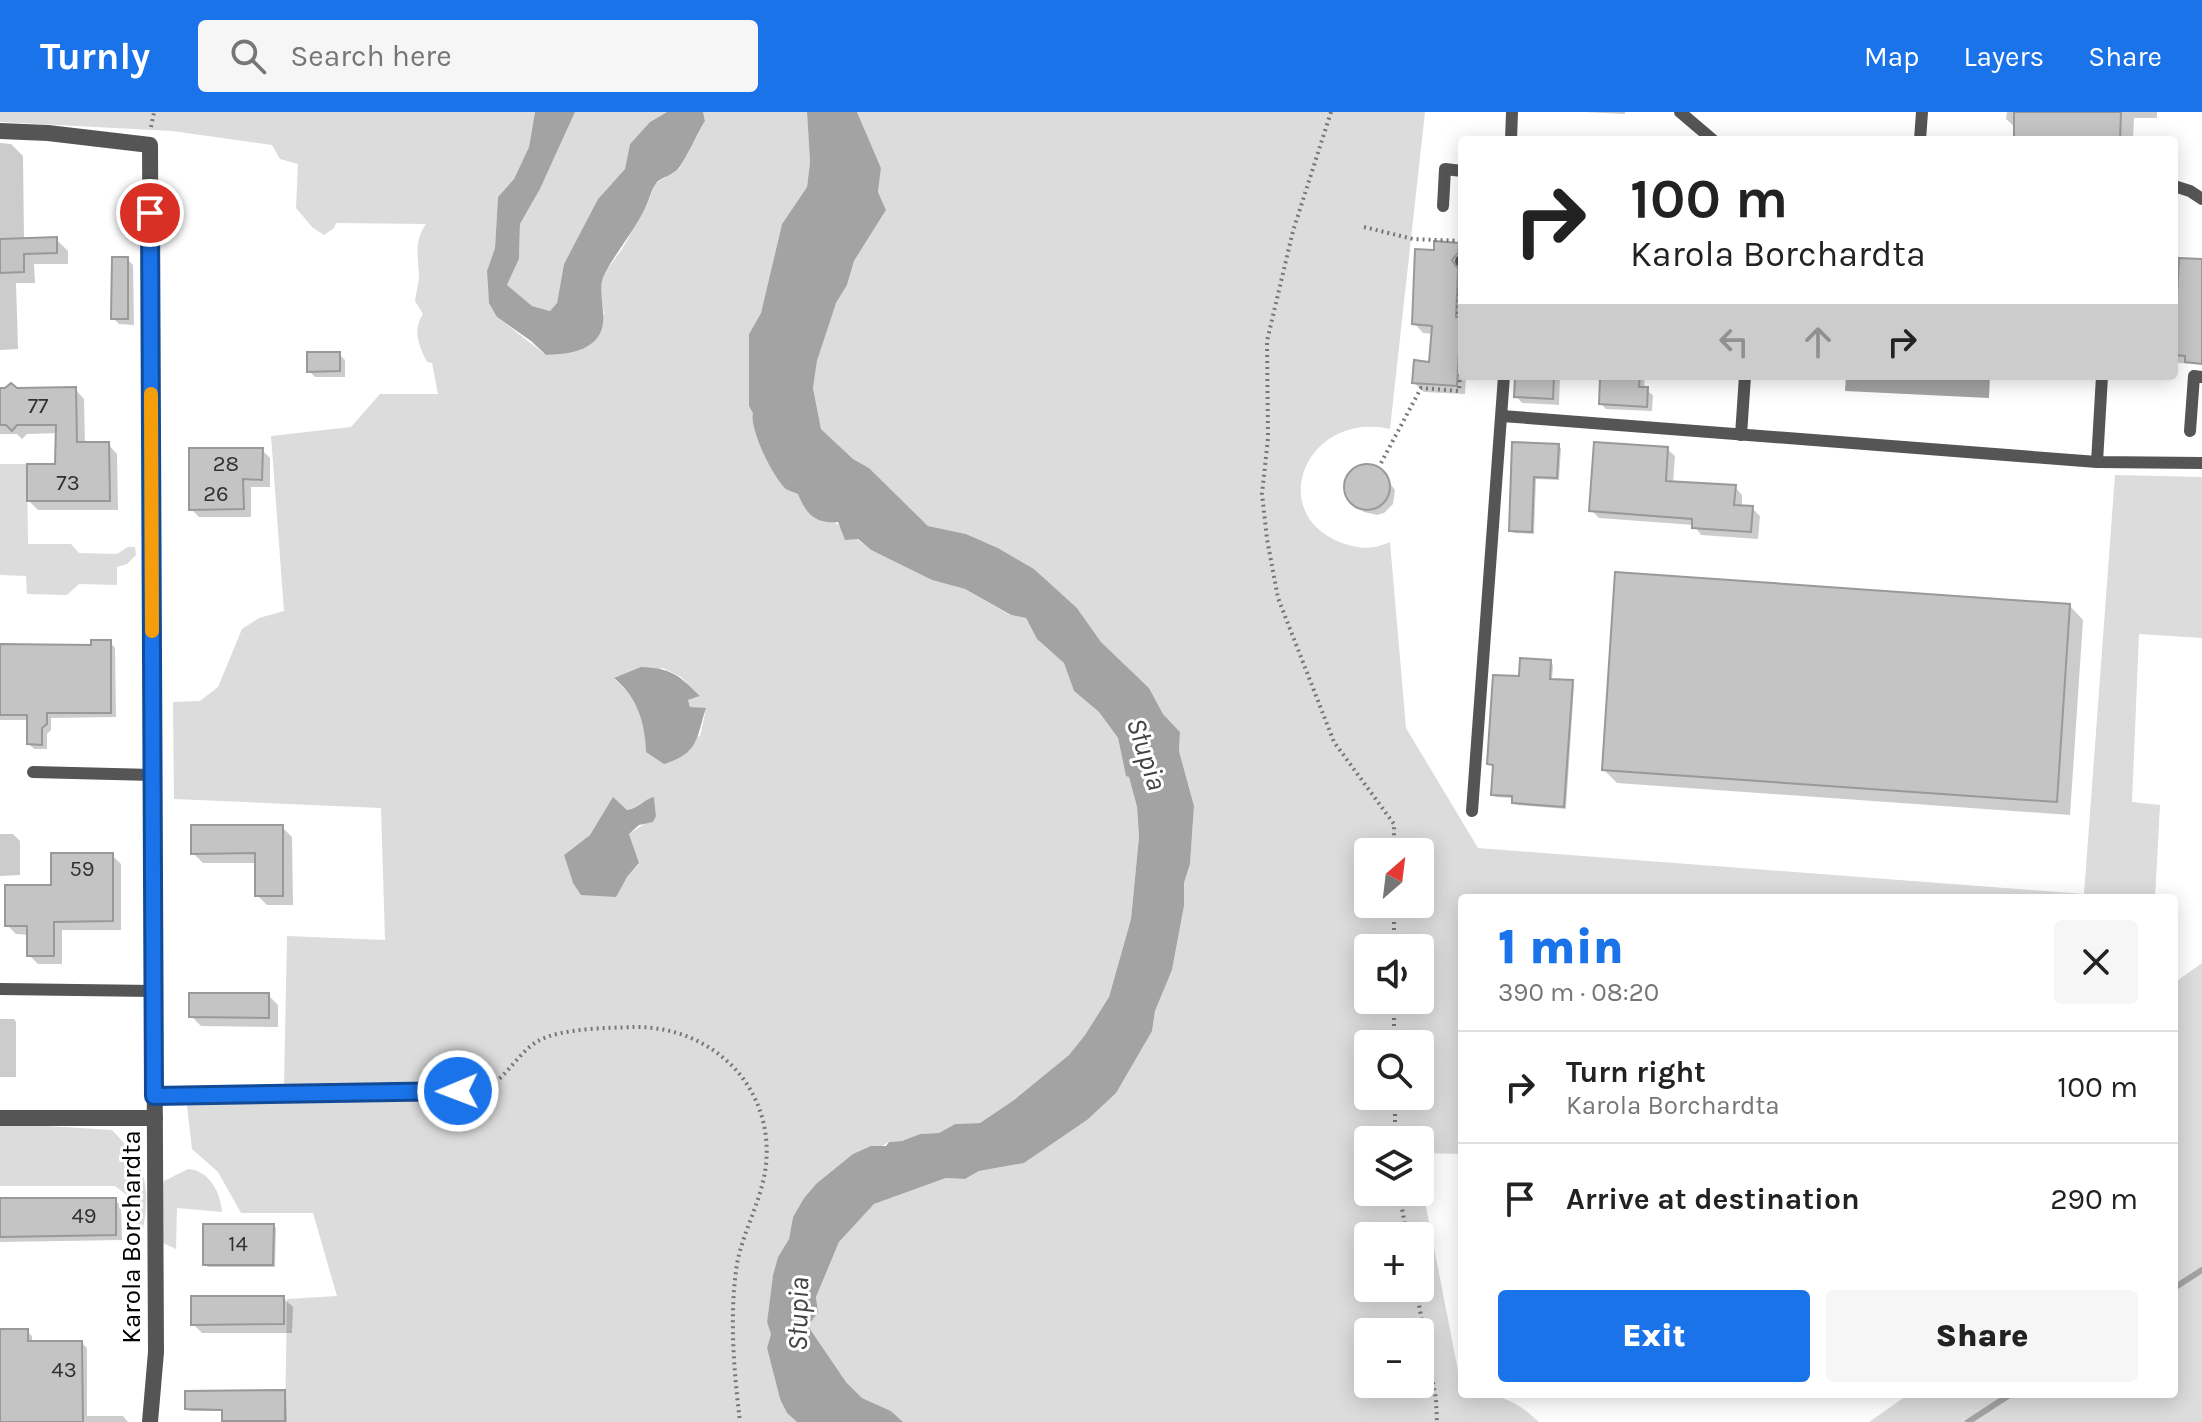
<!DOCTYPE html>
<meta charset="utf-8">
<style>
body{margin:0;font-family:Karla,sans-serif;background:#f6f6f6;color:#222;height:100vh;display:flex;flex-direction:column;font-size:30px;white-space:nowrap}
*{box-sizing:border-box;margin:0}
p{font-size:26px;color:#767676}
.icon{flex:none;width:44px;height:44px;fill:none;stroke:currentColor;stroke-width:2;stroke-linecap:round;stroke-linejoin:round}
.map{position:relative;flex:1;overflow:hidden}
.panel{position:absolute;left:1458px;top:782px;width:720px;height:504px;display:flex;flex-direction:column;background:#fff;border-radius:8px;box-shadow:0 4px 20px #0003}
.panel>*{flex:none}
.banner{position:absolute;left:1458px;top:24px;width:720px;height:244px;border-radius:8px;box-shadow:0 4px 20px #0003;background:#fff;color:#222;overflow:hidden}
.needle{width:52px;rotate:28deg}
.fabs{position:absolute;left:1354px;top:726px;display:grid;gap:16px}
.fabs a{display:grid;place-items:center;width:80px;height:80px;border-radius:8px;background:#fff;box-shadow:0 4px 20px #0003;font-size:40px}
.pin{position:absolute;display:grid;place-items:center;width:68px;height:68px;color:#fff;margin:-34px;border:4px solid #fff;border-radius:50%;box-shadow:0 2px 8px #0007}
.me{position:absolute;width:88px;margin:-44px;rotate:269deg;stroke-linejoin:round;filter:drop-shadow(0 0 6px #0008)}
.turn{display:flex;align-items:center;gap:28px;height:168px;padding:0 40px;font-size:36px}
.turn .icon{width:104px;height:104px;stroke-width:2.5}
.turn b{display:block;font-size:56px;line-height:68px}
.lanes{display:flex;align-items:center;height:76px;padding:0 40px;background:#0003;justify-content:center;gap:40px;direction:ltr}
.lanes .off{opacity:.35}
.round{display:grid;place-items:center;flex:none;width:84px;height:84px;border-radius:8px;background:#f6f6f6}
.summary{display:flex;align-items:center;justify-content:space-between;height:136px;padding:0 40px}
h1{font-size:48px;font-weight:800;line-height:60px;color:#1a73e8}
.primary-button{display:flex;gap:16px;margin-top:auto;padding:16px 40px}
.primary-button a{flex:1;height:92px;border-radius:8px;background:#1a73e8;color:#fff;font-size:32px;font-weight:800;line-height:92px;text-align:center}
.primary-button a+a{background:#f6f6f6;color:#222}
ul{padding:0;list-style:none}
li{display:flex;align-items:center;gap:24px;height:112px;padding:0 40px;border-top:2px solid #e0e0e0}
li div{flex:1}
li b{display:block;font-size:30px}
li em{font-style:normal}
header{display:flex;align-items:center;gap:48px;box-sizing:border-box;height:112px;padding:0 40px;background:#1a73e8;color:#fff}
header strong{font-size:38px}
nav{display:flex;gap:44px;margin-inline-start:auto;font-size:28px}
.search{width:560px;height:72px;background:#f6f6f6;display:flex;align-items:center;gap:20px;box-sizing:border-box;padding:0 28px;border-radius:8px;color:#767676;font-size:30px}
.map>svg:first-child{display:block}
</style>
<header>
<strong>Turnly</strong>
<div class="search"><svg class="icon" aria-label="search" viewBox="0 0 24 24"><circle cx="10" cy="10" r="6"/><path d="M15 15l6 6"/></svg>Search here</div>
<nav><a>Map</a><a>Layers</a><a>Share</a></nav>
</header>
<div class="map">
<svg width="2202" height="1310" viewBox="0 0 2202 1310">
<rect width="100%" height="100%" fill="#fff"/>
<g fill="#dcdcdc" fill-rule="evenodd">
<path d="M0,0H535L529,35L514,67L498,85L495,136L487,159L497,205L546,243L581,238L604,201L600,182L603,163L622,137L647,93L655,72L680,56L705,9L703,0H807L810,50L807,75L782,112L761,201L749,222L750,255L798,382L871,438L932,468L965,477L1010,503L1026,506L1037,527L1064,550L1074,579L1099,600L1118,626L1126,663L1129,665L1137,695L1139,725L1131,807L1109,885L1085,923L1069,943L1014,988L980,1011L955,1012L939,1021L920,1022L902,1029L889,1030L816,1072L804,1086L793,1105L789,1127L778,1145L773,1163L767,1210L771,1222L767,1236L780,1287L787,1301L797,1310H285L287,1187L337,1184L313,1101H241L218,1060L192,1037L187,994L196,989L346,975H284L287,824L385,828L381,696L174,687L173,590L200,589L218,575L242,517L259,506L284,499L271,324L351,315L380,282H438L432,251L427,250C419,234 412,218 423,202L415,189C416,180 419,171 419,163C418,144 414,129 426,112L336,111L334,116L324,123L313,116L296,96L298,52L280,47L272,33L172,19L0,10ZM663,556L681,565L700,584L688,588L690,595L706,597L700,624L646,640C645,611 638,586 614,567ZM613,686L626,698C638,696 643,688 654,686L656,704L629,722L639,752L627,765L615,785L573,771L564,743L590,723Z"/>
<path d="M575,0H667L650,10L630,32L625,57L598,87L564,152L557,191L550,199L532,194L507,173L519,147L520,112L540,77Z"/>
<path d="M857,0H1425L1390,317C1306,298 1264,402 1342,431C1360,437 1372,438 1390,430L1406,616L1478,736L2084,782L2115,363L2202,365V526L2139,522L2132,690L2160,693L2155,786H1462V1042L1420,1041V1028H1368V1080H1420V1064L1459,1264L1462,1266V1282C1498,1282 1512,1285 1539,1310H903L891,1299L862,1286L846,1270L808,1214L818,1200L816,1185L839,1130L874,1092L946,1066L965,1067L979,1059L1024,1051L1087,1008L1152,919L1155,899L1172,858L1184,794V771L1190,752L1194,694L1179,639L1180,620L1163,602L1149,576L1101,530L1077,496L1034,457L998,436L966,422L928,414L869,356L853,347L821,317L813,276L817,249L836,190L847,173L854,149L886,98L878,80L881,56ZM1368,740H1420V792H1368ZM1368,836H1420V888H1368ZM1368,932H1420V984H1368ZM1368,1124H1420V1176H1368ZM1368,1220H1420V1272H1368Z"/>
<path d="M0,352H27L28,432H71L79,441L117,442L128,435H135L136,443L127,452L117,455V473L79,472L67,483L27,482L26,464L0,463Z"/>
<path d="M2202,851V1310H1869L1909,1282H2174V871Z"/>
<path d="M0,1011L112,1018C144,1050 152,1073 143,1117L129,1128L128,1084L115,1074H0Z"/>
<path d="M188,1057C209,1058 221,1081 222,1100L177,1096L176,1137L163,1131L162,1077L164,1069Z"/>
</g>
<g fill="#a3a3a3">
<path d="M535,0H575L540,77L520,112L519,147L507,173L532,194L550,199L557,191L564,152L598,87L625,57L630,32L650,10L667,0H703L705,9C698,20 684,51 678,57C672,63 663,65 657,70C652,76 650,85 647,92C636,117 618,137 605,161C594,181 612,207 597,226C585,241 564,242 546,243L531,229L497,205L489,191L488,173L487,159L495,136L498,85L514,67L529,35Z"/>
<path d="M807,0H857L881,56L878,80L886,98L854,149L847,173L836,191L817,249L813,276L821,317L853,347L869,356L928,414L966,422L998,436L1034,457L1077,496L1101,530L1149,576L1163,602L1180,620L1179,639L1194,694L1190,752L1184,771V794L1172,858L1155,899L1152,919L1116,981L1087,1008L1024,1051L979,1059L965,1067L946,1066L874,1092L839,1130L816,1185L818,1200L808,1214L846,1270L862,1286L891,1299L903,1310H797L787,1301L780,1287L767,1236L771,1222L767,1210L773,1163L778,1145L789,1127L793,1105L804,1086L816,1072L853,1042L871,1034H886L889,1030L902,1029L920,1022L939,1021L955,1012L980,1011L1014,988L1069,943L1085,923L1109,885L1131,807L1139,725L1137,695L1129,665L1126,664L1118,626L1099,600L1074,579L1064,551L1037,527L1026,506L1011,503L965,477L932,468L871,438L858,427L845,428L838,410C815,412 806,402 798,382C794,380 789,379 786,377C773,366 749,316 753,301L749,294V222L761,201L782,112L807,75L810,50Z"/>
<path d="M1846,264H1990L1989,286L1845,279Z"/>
<path d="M641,555C671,556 679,563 700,584L688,588L690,595L706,596C696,627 699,641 664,652L646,640C645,610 637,585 614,566Z"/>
<path d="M613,685L627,698C639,696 643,688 654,685L656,704L653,710L639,713L629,722L639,751L627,765L616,785L581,783L573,771L564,743L590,723Z"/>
</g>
<g fill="#0003">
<path d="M1585,0H1625V2Z"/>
<path d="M2007,0H2157V6H2134L2133,28H2017L2016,16L2006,7Z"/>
<path d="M0,31L11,32L23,44L24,128L56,127L68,139V152H34L35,171H16L18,237L0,238Z"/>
<path d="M1458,133L1462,137V264H1466L1465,282L1424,280L1414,271L1430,252L1433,222L1423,221L1414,211L1436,140Z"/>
<path d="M127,147L133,153L134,213L119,212L113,206Z"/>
<path d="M2202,149V252L2178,251L2174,247V207L2178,208Z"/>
<path d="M339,242L345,248V265H315L309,259Z"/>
<path d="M1517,264H1560L1559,293L1522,291L1516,284Z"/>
<path d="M1603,264H1645L1644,277L1653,283L1652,299L1606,297L1601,292Z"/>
<path d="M75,277L84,287L85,332H108L117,342L118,398H38L29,389L57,354L58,321L27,322L22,327L17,322H0V278Z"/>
<path d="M1514,332L1558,334L1561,336L1559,368L1536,367L1534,422L1514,421L1511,418Z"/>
<path d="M1667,337L1675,344L1673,371L1735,375L1742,383V396H1752L1760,404L1758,427L1701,423L1694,413L1599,406L1591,398Z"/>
<path d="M262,338L270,346V375H251V405H199L191,397Z"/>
<path d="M1368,354L1381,359L1395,378L1393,392L1384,401L1377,403L1364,400L1359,396L1351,388L1346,376L1347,369L1355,358Z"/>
<path d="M2070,494L2083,508L2070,703L1617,671L1604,658Z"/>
<path d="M110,530L115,536L116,605L51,606V618L47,622V637H34L29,632V608H0V534L93,535Z"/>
<path d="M1550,550L1553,553L1552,569L1572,570L1574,573L1566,697L1517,693L1514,686L1496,685L1493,682L1495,655L1489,652L1521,566Z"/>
<path d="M282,715L292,725L293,793H267L257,783V751H203L193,741Z"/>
<path d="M0,722H13L20,729V763L0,764Z"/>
<path d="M112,743L121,752V818H62V852H38L29,843V823L16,822L7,813L53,775Z"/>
<path d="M268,883L278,893V915L201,914L191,904Z"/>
<path d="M0,907H14L16,910V965H0Z"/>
<path d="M0,1088H115L121,1094L122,1128L0,1130Z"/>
<path d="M273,1114L276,1116L275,1155H208L205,1153Z"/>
<path d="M283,1186L293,1195L292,1221H202L193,1212Z"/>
<path d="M0,1219H27L32,1224V1231H82L87,1236V1304H123L128,1310H0Z"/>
<path d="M284,1280L286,1283L287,1310H226L224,1299H190L187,1296Z"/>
</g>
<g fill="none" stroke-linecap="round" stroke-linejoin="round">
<g stroke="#a3a3a3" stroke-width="6">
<path d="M2174,1176L2202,1158"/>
<path d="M1968,1310L2011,1282"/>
</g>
</g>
<g fill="#c4c4c4" stroke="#999" stroke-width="2">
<path d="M2014,0H2121L2120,28H2014Z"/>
<path d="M57,125V141L24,142V160L0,161V127Z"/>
<path d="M1434,129L1459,131L1458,141L1452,148L1458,157L1456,205H1461L1457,274L1412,271L1414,248L1429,250L1432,214L1412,212L1415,137L1434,138Z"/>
<path d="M112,145H128V207H111Z"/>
<path d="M2179,146L2202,147V252L2185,250V244L2174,243Z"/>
<path d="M307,240H340V259L307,260Z"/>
<path d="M1515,264H1554L1553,287L1514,285Z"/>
<path d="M1610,264H1640L1639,275H1648L1647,295L1599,292L1600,267H1610Z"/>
<path d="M11,271L17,276L76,275L77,330H109L110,389H27V352H55L56,313H17L12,319L6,313H0V276H5Z"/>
<path d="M1512,330L1559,332L1557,366L1534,365L1532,420L1509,419Z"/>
<path d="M1594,330L1668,335L1666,369L1736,373L1734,393L1753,394L1751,420L1692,416V407L1589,399Z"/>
<path d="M189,336H263L262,368L243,367L244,397L189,398Z"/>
<circle cx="1367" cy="375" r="23"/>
<path d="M1615,460L2070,492L2057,690L1602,658Z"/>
<path d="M91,528H111V601H47V612L42,616V633L27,632V603H0V532L91,533Z"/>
<path d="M1520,546L1551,548L1550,567L1573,568L1564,695L1512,691V684L1491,683L1493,653L1487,652L1493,563L1519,564Z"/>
<path d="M191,713H283V784H255V741L191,742Z"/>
<path d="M51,741H113V809L54,810V844H27V814H5V773H51Z"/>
<path d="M189,881H269V906L189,905Z"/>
<path d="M0,1086H116V1123L0,1125Z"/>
<path d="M203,1112H274L273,1153H203Z"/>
<path d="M191,1184H284V1212L191,1213Z"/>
<path d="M0,1217H28V1229H82L83,1310H0Z"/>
<path d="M285,1278V1309H222V1298L185,1297V1279Z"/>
</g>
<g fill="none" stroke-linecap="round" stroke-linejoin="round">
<g stroke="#777" stroke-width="4" stroke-dasharray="2 4" stroke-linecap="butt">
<path d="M1331,0L1293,119L1267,229L1268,326L1262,382L1267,427L1278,486L1334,630L1394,712V740"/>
<path d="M151,15L154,0"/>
<path d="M1364,115L1413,127L1462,129V135"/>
<path d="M1460,164L1458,202H1462"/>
<path d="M1381,351L1421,276L1459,279L1462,231"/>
<path d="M1394,792V836"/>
<path d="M1394,888V932"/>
<path d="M473,979C501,978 515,942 538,929C561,916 608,916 634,915C712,914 774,974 766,1053C762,1088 743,1119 737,1152C729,1203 734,1260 740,1310"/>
<path d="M1395,984V1028"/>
<path d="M1399,1080L1407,1124"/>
<path d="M1416,1176L1436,1287L1437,1310"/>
</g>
<g stroke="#555" stroke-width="12">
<path d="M1680,0L1713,28"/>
<path d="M1511,28L1512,0"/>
<path d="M1920,28L1922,0"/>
<path d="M2174,74L2190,79L2202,87"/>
<path d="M1443,94L1445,57L1462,59"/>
<path d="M1461,149H1462"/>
<path d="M1502,304L2097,350L2202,351"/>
<path d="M2190,319L2194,264L2202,265"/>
<path d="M1741,323L1745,264"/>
<path d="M2097,350L2102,264"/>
<path d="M33,660L153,663"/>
<path d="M1472,699L1504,264"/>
<path d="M0,877L154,879"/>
<path d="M154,984L458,979"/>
</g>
<g stroke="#555" stroke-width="16">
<path d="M0,19L48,21L150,33L156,1240L150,1310"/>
<path d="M0,1006H155"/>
</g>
</g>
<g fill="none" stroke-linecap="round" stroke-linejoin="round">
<g stroke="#114b97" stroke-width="20">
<path id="route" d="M150,101L154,984L458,979"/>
</g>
<use href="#route" stroke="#1a73e8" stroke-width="14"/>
<path stroke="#f59e0b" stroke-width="14" d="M151,282L152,519"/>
</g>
<g text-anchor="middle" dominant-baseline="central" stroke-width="6" stroke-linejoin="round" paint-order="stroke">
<g font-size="22" fill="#313131">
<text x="38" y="294">77</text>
<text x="226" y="352">28</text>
<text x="68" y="371">73</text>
<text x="216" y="382">26</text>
<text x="82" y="757">59</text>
<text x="84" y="1104">49</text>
<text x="238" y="1132">14</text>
<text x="64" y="1258">43</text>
</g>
<g font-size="26" fill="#000" stroke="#fff">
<text transform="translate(131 1125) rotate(-90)">Karola Borchardta</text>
</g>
<g font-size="28" font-style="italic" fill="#444" stroke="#fff">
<text transform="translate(1147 642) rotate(72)">Słupia</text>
<text transform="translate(798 1202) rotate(-89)">Słupia</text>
</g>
</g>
</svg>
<div class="fabs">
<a><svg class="needle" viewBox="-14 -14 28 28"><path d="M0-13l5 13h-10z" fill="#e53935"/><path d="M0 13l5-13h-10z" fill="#767676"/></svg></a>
<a><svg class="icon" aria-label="sound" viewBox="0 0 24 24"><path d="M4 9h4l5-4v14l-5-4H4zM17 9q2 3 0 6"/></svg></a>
<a><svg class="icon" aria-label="search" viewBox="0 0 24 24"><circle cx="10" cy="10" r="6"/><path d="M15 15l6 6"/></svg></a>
<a><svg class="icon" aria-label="layers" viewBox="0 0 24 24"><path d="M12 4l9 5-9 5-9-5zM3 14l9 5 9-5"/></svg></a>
<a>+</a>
<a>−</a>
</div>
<div class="pin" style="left:150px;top:101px;background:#d93025"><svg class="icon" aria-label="arrive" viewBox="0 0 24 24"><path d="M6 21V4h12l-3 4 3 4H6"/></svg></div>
<svg class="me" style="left:458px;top:979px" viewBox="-20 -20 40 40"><circle r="17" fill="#1a73e8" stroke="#fff" stroke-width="3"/><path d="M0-11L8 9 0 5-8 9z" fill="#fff"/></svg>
<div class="banner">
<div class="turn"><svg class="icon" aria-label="right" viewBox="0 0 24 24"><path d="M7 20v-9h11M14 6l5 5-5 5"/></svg><div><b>100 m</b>Karola Borchardta</div></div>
<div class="lanes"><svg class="icon off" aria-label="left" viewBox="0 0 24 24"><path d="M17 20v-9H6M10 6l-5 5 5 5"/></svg><svg class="icon off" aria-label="ahead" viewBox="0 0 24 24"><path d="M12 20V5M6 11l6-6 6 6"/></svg><svg class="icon" aria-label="right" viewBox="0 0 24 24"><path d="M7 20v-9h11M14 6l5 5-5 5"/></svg></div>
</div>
<section class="panel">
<div class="summary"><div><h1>1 min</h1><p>390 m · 08:20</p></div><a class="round"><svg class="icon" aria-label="close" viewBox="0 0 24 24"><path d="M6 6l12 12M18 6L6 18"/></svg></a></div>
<ul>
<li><svg class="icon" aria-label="right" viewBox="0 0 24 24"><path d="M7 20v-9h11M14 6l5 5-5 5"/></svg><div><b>Turn right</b><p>Karola Borchardta</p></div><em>100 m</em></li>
<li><svg class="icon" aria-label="arrive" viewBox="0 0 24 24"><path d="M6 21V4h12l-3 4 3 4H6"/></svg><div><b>Arrive at destination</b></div><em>290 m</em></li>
</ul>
<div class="primary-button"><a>Exit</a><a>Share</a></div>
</section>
</div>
